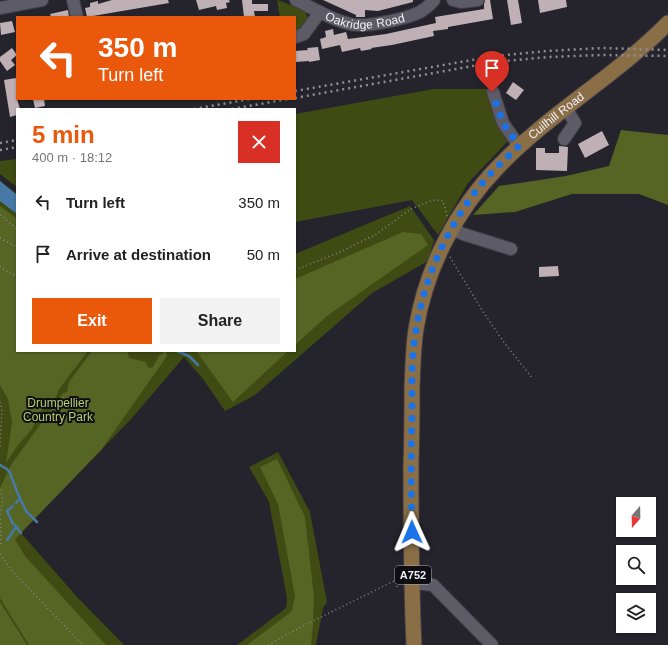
<!DOCTYPE html>
<meta charset="utf-8">
<style>
body{margin:0;font-family:Arial,sans-serif;background:#f2f2f2;color:#222;height:100vh;display:flex;flex-direction:column;font-size:15px;white-space:nowrap}
*{box-sizing:border-box;margin:0}
p{font-size:13px;color:#767676}
.icon{flex:none;width:22px;height:22px;fill:none;stroke:currentColor;stroke-width:2;stroke-linecap:round;stroke-linejoin:round}
.map{position:relative;flex:1;overflow:hidden}
.details{position:absolute;left:16px;top:108px;width:280px;height:244px;display:flex;flex-direction:column;background:#fff;border-radius:0px;box-shadow:0 1px 3px #0004}
.details>*{flex:none}
.banner{position:absolute;left:16px;top:16px;width:280px;height:84px;border-radius:0px;box-shadow:0 1px 3px #0004;background:#ea580c;color:#fff;overflow:hidden}
.needle{width:26px;rotate:200deg}
.buttons{position:absolute;left:616px;top:497px;display:grid;gap:8px}
.buttons a{display:grid;place-items:center;width:40px;height:40px;border-radius:0px;background:#fff;box-shadow:0 1px 3px #0004;font-size:20px}
.pin{position:absolute;display:grid;place-items:center;width:34px;height:34px;color:#fff;margin:-41px -17px;border-radius:50% 50% 50% 0;rotate:-45deg;box-shadow:0 0 4px #0007}
.pin .icon{rotate:45deg}
.me{position:absolute;width:44px;margin:-22px;rotate:359deg;stroke-linejoin:round;filter:drop-shadow(0 0 3px #0008)}
.turn{display:flex;align-items:center;gap:14px;height:84px;padding:0 16px;font-size:18px}
.turn .icon{width:52px;height:52px;stroke-width:2.5}
.turn b{display:block;font-size:28px;line-height:34px}
.round{display:grid;place-items:center;flex:none;width:42px;height:42px;border-radius:0px;background:#f2f2f2}
.overview{display:flex;align-items:center;justify-content:space-between;height:68px;padding:0 16px}
h1{font-size:24px;font-weight:700;line-height:30px;color:#ea580c}
.action{display:flex;gap:8px;margin-top:auto;padding:8px 16px}
.action a{flex:1;height:46px;border-radius:0px;background:#ea580c;color:#fff;font-size:16px;font-weight:700;line-height:46px;text-align:center}
.action a+a{background:#f2f2f2;color:#222}
ul{padding:0;list-style:none}
li{display:flex;align-items:center;gap:12px;height:52px;padding:0 16px}
li div{flex:1}
li b{display:block;font-size:15px}
li em{font-style:normal}
.map>svg:first-child{display:block}
</style>
<div class="map">
<svg width="668" height="645" viewBox="0 0 668 645">
<rect width="100%" height="100%" fill="#25232c"/>
<g fill="#3f4b12">
<path d="M277,0L305,10L309,21L302,28L295,31V17H280Z"/>
<path d="M434,89H487L508,141L468,183L438,235L412,200L295,222V114Z"/>
<path d="M17,159V187L0,174V161Z"/>
<path d="M0,181L17,194V351H295V254L410,206L434,240L428,261L372,293L255,395L225,411L203,379L184,357L132,418L21,533L78,598L124,645H0Z"/>
<path d="M278,452L310,512L327,602L323,608L316,645H237L286,608L287,598L269,502L249,467Z"/>
</g>
<g fill="#566524">
<path d="M621,130L668,135V205L639,194H572L515,212L473,215L499,186L566,176L609,166Z"/>
<path d="M0,206L17,219V351H88L59,389L56,397L40,412L32,429L17,446L6,463L12,422L8,399L0,385Z"/>
<path d="M403,232L421,234L428,245L327,316L295,345V279Z"/>
<path d="M92,351H127L129,358L145,362L149,368L153,367L159,356L166,351L167,356L101,450L15,539L25,556L106,645H29L0,598V488L11,465L63,393L67,392L69,382Z"/>
<path d="M180,351H288L233,402L197,352H183Z"/>
<path d="M277,459L305,517L314,597L313,626L311,645H247L292,611L295,596L278,504L260,467Z"/>
<path d="M0,602L27,645H0Z"/>
</g>
<path fill="#4679a8" d="M0,181L17,195V214L0,201Z"/>
<g fill="none" stroke-linecap="round" stroke-linejoin="round">
<g stroke="#4679a8" stroke-width="2.5">
<path d="M177,351L189,356L198,365"/>
<path d="M0,465L7,469L11,474"/>
<path d="M11,476L18,494L26,511L37,522"/>
<path d="M16,503L20,498"/>
<path d="M13,506L7,511L13,524"/>
<path d="M15,525L21,533"/>
<path d="M7,540L16,527"/>
</g>
</g>
<g fill="#beb0b5">
<path d="M112,0H168L169,3L87,17L85,8L90,7V3L98,1V4Z"/>
<path d="M196,0H229L230,2L226,3L227,8L217,10L216,6L199,10Z"/>
<path d="M242,0H252V4H268V11H254L255,17H244Z"/>
<path d="M323,0H413V2L378,11L365,10V17H356V15Z"/>
<path d="M485,0H490L493,19L448,27V29L433,31L434,36L392,45L371,48L372,49L361,51L360,48L342,52L340,45L322,49L320,39L326,37L325,31L333,29L334,35L346,32L348,39L386,34L436,23L435,17L484,9V4Z"/>
<path d="M507,0H518L522,23L511,25Z"/>
<path d="M538,0H566L567,7L540,13Z"/>
<path d="M68,10L69,17H51L50,14Z"/>
<path d="M12,21L15,32L1,35L0,23Z"/>
<path d="M318,47L320,60L309,62V61L295,62V51L308,50L307,48Z"/>
<path d="M12,48L17,55L11,60L15,65L7,71L0,61V57Z"/>
<path d="M16,78L17,99L20,109H17V115L10,117L4,80Z"/>
<path d="M513,82L524,90L516,100L506,93Z"/>
<path d="M33,99H44L45,106L35,108Z"/>
<path d="M602,131L609,145L585,158L578,144Z"/>
<path d="M559,146L568,147L567,171L536,170V148H545V153H559Z"/>
<path d="M558,266L559,276L539,277V267Z"/>
</g>
<g fill="none" stroke-linecap="round" stroke-linejoin="round">
<g stroke="#403e46" stroke-width="14">
<g id="minor">
<path d="M73,0L77,17"/>
<path id="s1" d="M296,0C313,8 331,20 350,24C365,28 406,19 420,12C425,9 430,5 434,0"/>
<path d="M453,0L461,2L478,0"/>
<path d="M0,8L42,0"/>
<path d="M295,37L304,34L320,12"/>
<path d="M493,92L503,123L519,146"/>
<path d="M564,139L575,123L566,108"/>
<path d="M452,229L463,234L511,249"/>
<path d="M413,583L433,585L492,645"/>
</g>
</g>
<g stroke="#403e46" stroke-width="17">
<g id="major">
<path id="s2" d="M414,645C411,585 411,524 411,463C412,438 412,412 412,387C413,367 413,348 416,329C426,268 456,210 499,166C550,113 616,76 668,23"/>
</g>
</g>
<g stroke="#89878f" stroke-width="1.5" stroke-dasharray="1 3" stroke-linecap="butt">
<path d="M0,215L17,229"/>
<path d="M0,238L17,247"/>
<path d="M450,257L480,307L503,341L533,379"/>
<path d="M0,266L9,273L17,276"/>
<path d="M295,270L338,253L375,235L411,209L433,200L443,201L447,216"/>
<path d="M0,402L2,408L0,448"/>
<path d="M0,490L3,499L0,516"/>
<path d="M0,519L1,530V544"/>
<path d="M0,554L12,571L83,645"/>
<path d="M397,587L400,580"/>
<path d="M268,645L305,625L400,578"/>
</g>
<use href="#minor" stroke="#5d5b66" stroke-width="12"/>
<use href="#major" stroke="#8a6e46" stroke-width="15"/>
<g stroke="#918f96" stroke-width="2.5" stroke-dasharray="2 4" stroke-linecap="butt">
<path d="M295,91L495,56L547,51L602,48L668,50"/>
<path d="M295,98L495,62L548,57L602,55L668,56"/>
<path d="M194,109L250,99"/>
<path d="M232,109L288,99"/>
<path d="M0,143L17,140"/>
<path d="M0,150L17,147"/>
</g>
</g>
<g fill="none" stroke-linecap="round" stroke-linejoin="round">
<path stroke="#1a73e8" stroke-width="7" stroke-dasharray="0 12.6" d="M412,532C411,493 411,453 412,414C412,386 411,357 416,330C424,278 447,228 479,187C491,172 505,159 519,146L503,123L492,92"/>
</g>
<g text-anchor="middle" dominant-baseline="central" stroke-width="4" stroke-linejoin="round" paint-order="stroke">
<rect fill="#0e0d11" stroke="#adabb1" stroke-width="1" x="395" y="566" width="36" height="18" rx="3"/>
<g font-size="11" font-weight="bold" fill="#f1eff6">
<text x="413" y="575">A752</text>
</g>
<g font-size="12" fill="#f1eff6" stroke="#0e0d11">
<text stroke="none"><textPath href="#s1" startOffset="74">Oakridge Road</textPath></text>
<text stroke="none"><textPath href="#s2" startOffset="578">Cuilhill Road</textPath></text>
</g>
<g font-size="12" fill="#b8cf72" stroke="#0e0d11">
<text x="58" y="403">Drumpellier<tspan x="58" dy="14">Country Park</tspan></text>
</g>
</g>
</svg>
<div class="buttons">
<a><svg class="needle" viewBox="-14 -14 28 28"><path d="M0-13l5 13h-10z" fill="#e53935"/><path d="M0 13l5-13h-10z" fill="#767676"/></svg></a>
<a><svg class="icon" aria-label="search" viewBox="0 0 24 24"><circle cx="10" cy="10" r="6"/><path d="M15 15l6 6"/></svg></a>
<a><svg class="icon" aria-label="layers" viewBox="0 0 24 24"><path d="M12 4l9 5-9 5-9-5zM3 14l9 5 9-5"/></svg></a>
</div>
<div class="pin" style="left:492px;top:92px;background:#d93025"><svg class="icon" aria-label="arrive" viewBox="0 0 24 24"><path d="M6 21V4h12l-3 4 3 4H6"/></svg></div>
<svg class="me" style="left:412px;top:532px" viewBox="-20 -20 40 40"><path d="M0-17L14 15 0 8-14 15z" fill="#1a73e8" stroke="#fff" stroke-width="4"/></svg>
<div class="banner">
<div class="turn"><svg class="icon" aria-label="left" viewBox="0 0 24 24"><path d="M17 20v-9H6M10 6l-5 5 5 5"/></svg><div><b>350 m</b>Turn left</div></div>
</div>
<section class="details">
<div class="overview"><div><h1>5 min</h1><p>400 m · 18:12</p></div><a class="round" style="background:#d93025;color:#fff"><svg class="icon" aria-label="close" viewBox="0 0 24 24"><path d="M6 6l12 12M18 6L6 18"/></svg></a></div>
<ul>
<li><svg class="icon" aria-label="left" viewBox="0 0 24 24"><path d="M17 20v-9H6M10 6l-5 5 5 5"/></svg><div><b>Turn left</b></div><em>350 m</em></li>
<li><svg class="icon" aria-label="arrive" viewBox="0 0 24 24"><path d="M6 21V4h12l-3 4 3 4H6"/></svg><div><b>Arrive at destination</b></div><em>50 m</em></li>
</ul>
<div class="action"><a>Exit</a><a>Share</a></div>
</section>
</div>
